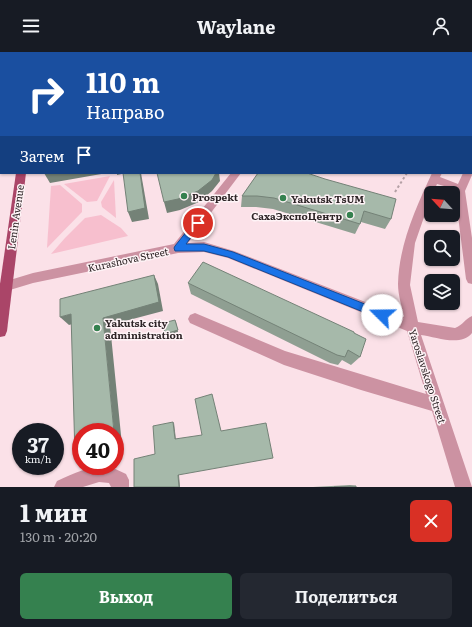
<!DOCTYPE html>
<html lang="ru">
<meta charset="utf-8">
<style>
body{margin:0;font-family:Literata,serif;background:#242831;color:#f1f3f6;height:100vh;display:flex;flex-direction:column;font-size:15px;white-space:nowrap}
*{box-sizing:border-box;margin:0}
p{font-size:13px;color:#9ea1a6}
.icon{flex:none;width:22px;height:22px;fill:none;stroke:currentColor;stroke-width:2;stroke-linecap:round;stroke-linejoin:round}
.map{position:relative;height:435px;overflow:hidden}
.drawer{display:flex;flex-direction:column;background:#171b24;flex:1}
.drawer>*{flex:none}
.banner{position:absolute;left:0px;top:0px;width:472px;height:122px;box-shadow:0 1px 3px #0004;background:#1a4fa0;color:#fff;overflow:hidden}
.needle{width:26px;rotate:296deg}
.buttons{position:absolute;left:424px;top:134px;display:grid;gap:8px}
.buttons a{display:grid;place-items:center;width:36px;height:36px;border-radius:6px;background:#171b24;box-shadow:0 1px 3px #0004;font-size:20px}
.speed{position:absolute;left:12px;top:371px;display:flex;gap:8px;font-size:20px;font-weight:700;text-align:center}
.speed>*{display:grid;place-content:center;width:52px;height:52px;border-radius:50%;background:#171b24;box-shadow:0 1px 3px #0004;line-height:1}
.speed small{font-size:10px;font-weight:400}
.speed .limit{border:6px solid #d22;background:#fff;color:#111}
.pin{position:absolute;display:grid;place-items:center;width:34px;height:34px;color:#fff;margin:-17px;border:2px solid #fff;border-radius:50%;box-shadow:0 1px 4px #0007}
.me{position:absolute;width:44px;margin:-22px;rotate:292deg;stroke-linejoin:round;filter:drop-shadow(0 0 3px #0008)}
.turn{display:flex;align-items:center;gap:14px;height:84px;padding:0 20px;font-size:18px}
.turn .icon{width:52px;height:52px;stroke-width:2.5}
.turn b{display:block;font-size:28px;line-height:34px}
.then{display:flex;align-items:center;height:38px;padding:0 20px;background:#0003;gap:8px;font-size:15px}
.round{display:grid;place-items:center;flex:none;width:42px;height:42px;border-radius:6px;background:#242831}
.head{display:flex;align-items:center;justify-content:space-between;height:68px;padding:0 20px}
h1{font-size:24px;font-weight:700;line-height:30px}
.cta{display:flex;gap:8px;margin-top:auto;padding:8px 20px}
.cta a{flex:1;height:46px;border-radius:6px;background:#35814f;color:#fff;font-size:16px;font-weight:700;line-height:46px;text-align:center}
.cta a+a{background:#242831;color:#f1f3f6}
header{display:flex;justify-content:space-between;align-items:center;height:52px;padding:0 20px;background:#171b24;font-size:18px;font-weight:700}
.map>svg:first-child{display:block}
</style>
<header><svg class="icon" aria-label="menu" viewBox="0 0 24 24"><path d="M4 6h16M4 12h16M4 18h16"/></svg>Waylane<svg class="icon" aria-label="person" viewBox="0 0 24 24"><circle cx="12" cy="8" r="4"/><path d="M4 21q1-7 8-7t8 7"/></svg></header>
<div class="map">
<svg width="472" height="435" viewBox="0 0 472 435">
<rect width="100%" height="100%" fill="#fbe1e8"/>
<g fill="#f7bfce">
<path d="M110,124L97,149L87,150L64,132Z"/>
<path d="M114,128L116,166L102,155L101,150Z"/>
<path d="M60,133L82,152V160L47,196L51,134Z"/>
<path d="M101,163L121,176L128,184L51,202L65,186L85,166Z"/>
</g>
<g fill="none" stroke-linecap="round" stroke-linejoin="round">
<path stroke="#b4a0a5" stroke-width="2" stroke-dasharray="2.5 2.5" stroke-linecap="butt" d="M395,140L407,121"/>
<g fill="#cc92a2" fill-rule="evenodd">
<path d="M79,0H86L79,1Z"/>
<rect x="92" y="0" width="11" height="1"/>
<rect x="374" y="0" width="6" height="1"/>
<rect x="471" y="20" width="1" height="4"/>
<rect x="0" y="78" width="1" height="6"/>
<rect x="471" y="109" width="1" height="6"/>
<path d="M471,119L472,123L465,139L472,186V232L468,231L466,227L455,140L451,136L437,132L433,141H431V145L415,191L410,233L418,270L455,276C463,273 465,267 472,264V281C461,295 436,285 421,283L472,435H455L432,359L361,338L284,313L190,271L188,267L190,263L195,261L285,299L426,342L407,279L228,206L204,200L178,201L33,231L0,241V231L33,221L174,192L231,121H241L188,191L204,190L234,199L404,265C402,255 398,243 398,232C399,192 416,156 432,121H442L440,125L458,132L463,121H471Z"/>
<path d="M109,414L126,422L129,428V435H111L109,431L99,430L83,435H54L57,429C75,421 88,414 109,414Z"/>
</g>
<g fill="#aa4568" fill-rule="evenodd">
<rect x="34" y="0" width="6" height="1"/>
<path d="M16,121H26L7,279L5,284L0,285V232Z"/>
</g>
</g>
<g fill="#8f9f92">
<path d="M381,0H472V13L471,15V1H380Z"/>
<path d="M258,121L391,167L385,177L361,170L355,182L273,157L256,155H241L242,144Z"/>
<path d="M188,231L354,281L360,305L351,313L342,308L338,313L330,311L191,242Z"/>
<path d="M350,433L356,434V435H313Z"/>
</g>
<g fill="#748277">
<path d="M328,0H334L333,1H327Z"/>
<path d="M1,44V76L0,74V48Z"/>
<path d="M44,121H107L50,131Z"/>
<path d="M117,121H126L117,123Z"/>
<path d="M140,121H141L149,167L132,170L128,160Z"/>
<path d="M216,121H219L220,129L212,139L199,150L180,158L167,161L164,150Z"/>
<path d="M154,223L158,232L163,259L110,273L122,393L115,395V380H114L103,266Z"/>
<path d="M71,262L79,270L69,273L60,265Z"/>
<path d="M176,270L178,280L166,284L165,282Z"/>
<path d="M173,370L174,371L176,388L175,387Z"/>
<path d="M81,402V405L75,404Z"/>
<path d="M178,423H179L180,435H179Z"/>
</g>
<g fill="#a6b9aa" stroke="#748277">
<path d="M0,0H11L12,1H1V44L0,48Z"/>
<rect x="48" y="0" width="17" height="1"/>
<path d="M101,0H146L147,1H100Z"/>
<path d="M190,0H208L209,1H191Z"/>
<path d="M249,0H268L269,1H250Z"/>
<path d="M303,0H328L327,1H302Z"/>
<path d="M382,0H472V9H471V1H382Z"/>
<path d="M123,121H140L145,156L128,160Z"/>
<path d="M157,121H216L212,128L198,139L178,147L164,150Z"/>
<path d="M258,121H307L325,127L396,147L391,167L364,159L360,172L274,146L257,144H242Z"/>
<path d="M203,210L354,280V281L366,287L360,305L348,298L345,305L337,303L188,231Z"/>
<path d="M154,223L159,250L103,266L114,380H81V402L75,404L71,262L60,265V247Z"/>
<path d="M175,268L178,278L165,282L163,271Z"/>
<path d="M212,342L221,379L266,371L273,406L178,423L179,435H134V407L155,402L153,374L173,370L175,387L202,383L195,347Z"/>
<path d="M356,434V435H334Z"/>
</g>
<path fill="#1a73e8" stroke="#114b97" d="M198,168L202,171L186,192H204L233,200L385,260L387,263L385,266L382,268L378,266L228,205L204,199H175L174,196L175,194L195,169Z"/>
<g fill="#35814f" stroke="#fef3f6" stroke-width="1.5">
<circle cx="184" cy="144" r="4"/>
<circle cx="283" cy="146" r="4"/>
<circle cx="350" cy="163" r="4"/>
<circle cx="97" cy="276" r="4"/>
</g>
<g text-anchor="middle" dominant-baseline="central" stroke-width="3" stroke-linejoin="round" paint-order="stroke">
<g font-size="10" font-weight="bold" fill="#2d2426" stroke="#fef3f6" text-anchor="start">
<text x="192" y="144">Prospekt</text>
<text x="291" y="146">Yakutsk TsUM</text>
<text x="342" y="163" text-anchor="end">СахаЭкспоЦентр</text>
<text x="105" y="270">Yakutsk city<tspan x="105" dy="12">administration</tspan></text>
</g>
<g font-size="10" fill="#2d2426" stroke="#fef3f6">
<text transform="translate(15 165) rotate(-82)">Lenin Avenue</text>
<text transform="translate(128 207) rotate(-12)">Kurashova Street</text>
<text transform="translate(428 324) rotate(72)">Yaroslavskogo Street</text>
</g>
</g>
</svg>
<div class="buttons">
<a><svg class="needle" viewBox="-14 -14 28 28"><path d="M0-13l5 13h-10z" fill="#e53935"/><path d="M0 13l5-13h-10z" fill="#9ea1a6"/></svg></a>
<a><svg class="icon" aria-label="search" viewBox="0 0 24 24"><circle cx="10" cy="10" r="6"/><path d="M15 15l6 6"/></svg></a>
<a><svg class="icon" aria-label="layers" viewBox="0 0 24 24"><path d="M12 4l9 5-9 5-9-5zM3 14l9 5 9-5"/></svg></a>
</div>
<div class="speed"><div>37<small>km/h</small></div><div class="limit">40</div></div>
<div class="pin" style="left:198px;top:171px;background:#d93025"><svg class="icon" aria-label="arrive" viewBox="0 0 24 24"><path d="M6 21V4h12l-3 4 3 4H6"/></svg></div>
<svg class="me" style="left:382px;top:263px" viewBox="-20 -20 40 40"><circle r="19" fill="#fff"/><path d="M0-13L10 11 0 6-10 11z" fill="#1a73e8"/></svg>
<div class="banner">
<div class="turn"><svg class="icon" aria-label="right" viewBox="0 0 24 24"><path d="M7 20v-9h11M14 6l5 5-5 5"/></svg><div><b>110 m</b>Направо</div></div>
<div class="then">Затем<svg class="icon" aria-label="arrive" viewBox="0 0 24 24"><path d="M6 21V4h12l-3 4 3 4H6"/></svg></div>
</div>
</div>
<section class="drawer">
<div class="head"><div><h1>1 мин</h1><p>130 m · 20:20</p></div><a class="round" style="background:#d93025;color:#fff"><svg class="icon" aria-label="close" viewBox="0 0 24 24"><path d="M6 6l12 12M18 6L6 18"/></svg></a></div>
<div class="cta"><a>Выход</a><a>Поделиться</a></div>
</section>
